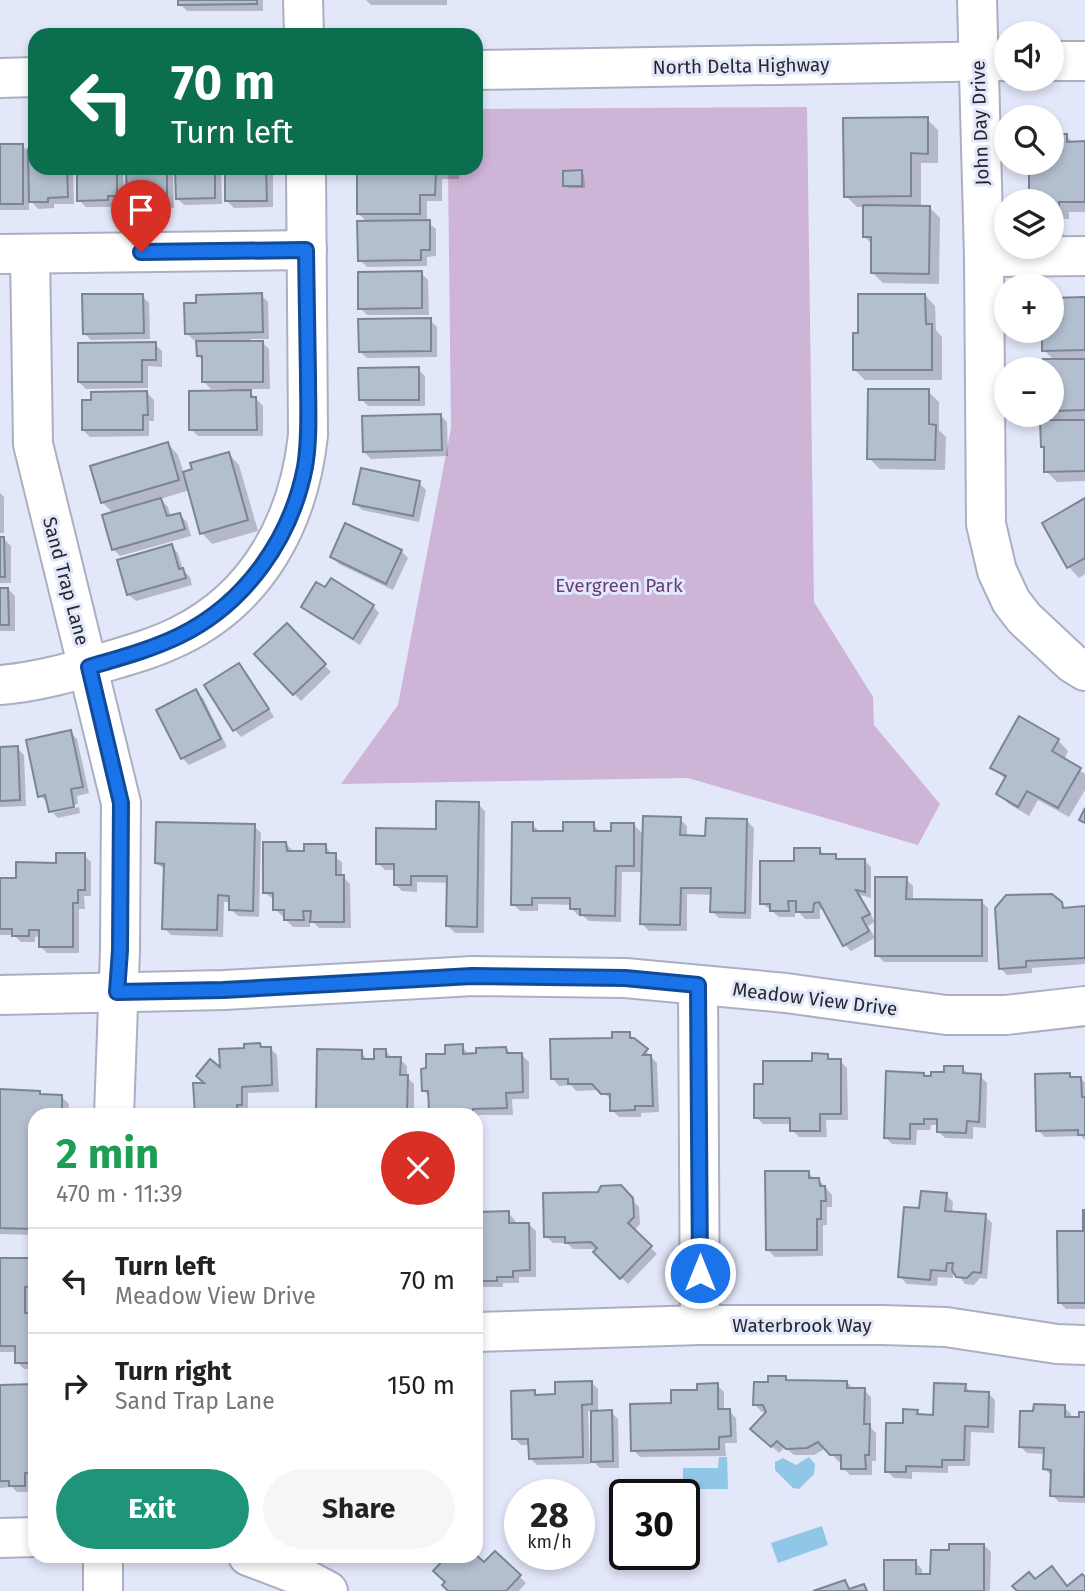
<!DOCTYPE html>
<meta charset="utf-8">
<style>
body{margin:0;font-family:"Fira Sans",sans-serif;background:#f6f6f6;color:#222;height:100vh;display:flex;flex-direction:column;font-size:26px;white-space:nowrap}
*{box-sizing:border-box;margin:0}
p{font-size:23px;color:#767676}
.icon{flex:none;width:38px;height:38px;fill:none;stroke:currentColor;stroke-width:2;stroke-linecap:round;stroke-linejoin:round}
.map{position:relative;flex:1;overflow:hidden}
.side{position:absolute;left:28px;top:1108px;width:455px;height:455px;display:flex;flex-direction:column;background:#fff;border-radius:21px;box-shadow:0 4px 10px #0003}
.side>*{flex:none}
.guide{position:absolute;left:28px;top:28px;width:455px;height:147px;border-radius:21px;box-shadow:0 4px 10px #0003;background:#0b6e4f;color:#fff;overflow:hidden}
.tools{position:absolute;left:994px;top:21px;display:grid;gap:14px}
.tools a{display:grid;place-items:center;width:70px;height:70px;border-radius:50%;background:#fff;box-shadow:0 4px 10px #0003;font-size:35px}
.speed{position:absolute;left:504px;top:1479px;display:flex;gap:14px;font-size:35px;font-weight:700;text-align:center}
.speed>*{display:grid;place-content:center;width:91px;height:91px;border-radius:50%;background:#fff;box-shadow:0 4px 10px #0003;line-height:1}
.speed small{font-size:18px;font-weight:400}
.speed .limit{border:4px solid #111;border-radius:10px;background:#fff;color:#111}
.pin{position:absolute;display:grid;place-items:center;width:60px;height:60px;color:#fff;margin:-72px -30px;border-radius:50% 50% 50% 0;rotate:-45deg;box-shadow:0 0 7px #0007}
.pin .icon{rotate:45deg}
.me{position:absolute;width:77px;margin:-38px;rotate:0deg;stroke-linejoin:round;filter:drop-shadow(0 0 5px #0008)}
.turn{display:flex;align-items:center;gap:24px;height:147px;padding:0 28px;font-size:32px}
.turn .icon{width:91px;height:91px;stroke-width:2.5}
.turn b{display:block;font-size:49px;line-height:60px}
.round{display:grid;place-items:center;flex:none;width:74px;height:74px;border-radius:37px;background:#f6f6f6}
.headline{display:flex;align-items:center;justify-content:space-between;height:119px;padding:0 28px}
h1{font-size:42px;font-weight:700;line-height:52px;color:#1e9e55}
.primary-button{display:flex;gap:14px;margin-top:auto;padding:14px 28px}
.primary-button a{flex:1;height:80px;border-radius:42px;background:#1e9479;color:#fff;font-size:28px;font-weight:700;line-height:80px;text-align:center}
.primary-button a+a{background:#f6f6f6;color:#222}
ul{padding:0;list-style:none}
li{display:flex;align-items:center;gap:21px;height:105px;padding:0 28px;border-top:2px solid #e0e0e0}
li div{flex:1}
li b{display:block;font-size:26px}
li em{font-style:normal}
.map>svg:first-child{display:block}
</style>
<div class="map">
<svg width="1085" height="1591" viewBox="0 0 1085 1591">
<rect width="100%" height="100%" fill="#e3e7fa"/>
<path fill="#ceb4d7" d="M807,107L814,602L873,697L874,725L940,804L918,845L688,778L341,784L398,705L451,428L448,168H476V109Z"/>
<g fill="#90c6e6">
<path d="M719,1457H727L728,1489H683V1468H718Z"/>
<path d="M809,1457L815,1464L814,1474L799,1489L793,1488L775,1470V1462L783,1458L796,1465Z"/>
<path d="M822,1526L828,1545L778,1563L771,1543Z"/>
</g>
<g fill="#0003">
<path d="M180,0H263V11H187L180,4Z"/>
<path d="M366,0H447V5H371Z"/>
<path d="M927,119L938,130V163H921V207H929L940,218L939,284L883,283L873,273V245L864,236L865,207H857L846,196Z"/>
<path d="M1052,136H1066L1074,143H1085V212H1069V219H1052V201H1031L1030,163H1052Z"/>
<path d="M0,146H22L28,151H35V168H73L74,204H54V208L38,209L29,199V210H0Z"/>
<path d="M78,168H123L124,203H114V207H86L79,200Z"/>
<path d="M128,168H173L174,208L136,209L129,202Z"/>
<path d="M177,168H221L222,204L184,205L177,198Z"/>
<path d="M227,168H273V207L234,208L227,201Z"/>
<path d="M369,168H459V179H442V201H427V222L436,229V256L427,257V266L367,267L360,260L368,223L358,213L375,174Z"/>
<path d="M581,172L584,175L585,188H568L565,185Z"/>
<path d="M421,273L428,280L429,315H367L360,308Z"/>
<path d="M261,295L268,302L269,339H251V342H262L269,349L270,389H247L263,406V436H198L191,429L228,392V389H211L204,382V361L198,356V340H194L187,334Z"/>
<path d="M925,295L935,306L936,330L942,337V380H865L855,370Z"/>
<path d="M142,296L149,303L150,339L91,340L84,333Z"/>
<path d="M1052,299H1085V481L1057,482L1046,471V450L1043,446L1057,422L1050,415H1052V369H1045V361H1055L1044,350V331H1052Z"/>
<path d="M430,320L437,327V357L367,358L360,352Z"/>
<path d="M155,344L162,351V367L148,366V388L86,389L79,382Z"/>
<path d="M418,369L425,376V406H368L361,399Z"/>
<path d="M928,391L939,402V430L946,437L945,470L880,469L869,458Z"/>
<path d="M147,393L154,400V421H149V436L90,437L83,430Z"/>
<path d="M440,415L447,422L448,456L371,459L364,452Z"/>
<path d="M168,444L178,455L184,474L229,454L239,465L258,531L212,544L202,533L190,490L160,499L168,507L171,517L180,515L187,522L191,536L120,556L113,549V513L102,502Z"/>
<path d="M419,483L426,490L419,522L362,510L355,503Z"/>
<path d="M0,493L4,497V533H0Z"/>
<path d="M1085,500V574L1079,578L1069,567L1044,523Z"/>
<path d="M0,539H4L11,546V583H0Z"/>
<path d="M171,546L178,553L183,570L190,577L192,585L136,601L129,595L119,561Z"/>
<path d="M401,551L408,558L393,590L339,564L332,557Z"/>
<path d="M0,589H8L15,596V631H0Z"/>
<path d="M373,606L379,613L360,645L310,614L303,607Z"/>
<path d="M286,625L331,672L301,701L256,654Z"/>
<path d="M239,665L246,672L274,717L241,737L235,730L206,686Z"/>
<path d="M196,692L203,698L227,747L189,765L182,758Z"/>
<path d="M70,732L77,739L89,793L77,796L78,804L53,810V813L79,807L80,813L58,818L51,811L49,803L40,796Z"/>
<path d="M1058,740L1068,751L1064,760L1085,774V790L1069,817L1038,800L1029,816L1009,804L998,793L1006,780L993,767Z"/>
<path d="M17,748L24,755L26,806L0,807V749Z"/>
<path d="M478,804L485,811L484,933H455L448,926L449,883L417,882V892L402,891L395,884V870H385L378,863L438,830Z"/>
<path d="M680,819L687,826V837H707L747,821L754,828L751,919L719,918L712,911L713,895L687,894V931H649L642,924L643,872H622L621,922L589,921L583,916H579L572,909V905L538,904V911H520L513,904L532,824L539,831L564,833L593,824L600,832L613,833L634,825L644,835Z"/>
<path d="M254,826L261,833L259,917L238,916L231,909V902H224L223,937L171,935L164,928L166,870L156,863Z"/>
<path d="M286,844L293,851L306,853L325,845L332,855L342,862V876L350,884L351,928H319L310,919V927H293L286,920V916H282L275,909V900L265,893Z"/>
<path d="M819,849L825,856H835L840,861L864,860L871,867V898L860,895L875,922L868,926L875,938L851,951L845,945L825,909H820V919H805L795,908V917H779L762,903L796,863Z"/>
<path d="M84,855L91,862V896H84L85,909H79V953H47L40,946V936L35,937V942H21L14,935H0V879H18Z"/>
<path d="M906,879L913,886V901H981L988,908V962H884L877,955Z"/>
<path d="M1061,904L1067,909L1085,908V964L1032,968V973L1007,975L1000,968Z"/>
<path d="M629,1034L657,1063L659,1112L641,1113V1117H619L612,1110V1100L600,1090L576,1091L571,1085L559,1086L553,1079L614,1039Z"/>
<path d="M260,1045L264,1049L270,1048L277,1055L279,1092L248,1093V1111L243,1112V1115H196L221,1071L246,1050Z"/>
<path d="M462,1046L469,1055L506,1049L512,1055H522L529,1062V1099H512L513,1115H479V1124H476V1115H437L431,1108L430,1097L423,1090L447,1056Z"/>
<path d="M386,1051L393,1059H400L407,1066V1077L414,1084V1115H317L361,1052L368,1061H375Z"/>
<path d="M827,1055L833,1061H840L847,1068L848,1120H826L827,1137H799L792,1130L791,1124H763L756,1117L814,1063Z"/>
<path d="M962,1068L970,1075L980,1076L987,1083L986,1128L973,1127V1139L945,1138L938,1131L939,1125H931L930,1130H917L916,1145L892,1144L885,1137L923,1074L927,1078Z"/>
<path d="M1069,1075L1073,1079H1081L1085,1083V1140L1081,1136L1045,1137L1038,1130Z"/>
<path d="M0,1091L39,1092L43,1096L62,1097L69,1104L68,1115H35V1235L0,1234Z"/>
<path d="M808,1172L815,1180H819L832,1195V1207H827V1225H823V1256L775,1257L768,1250Z"/>
<path d="M620,1187L639,1207L640,1224L634,1231L657,1254L628,1284L595,1252L599,1249H573L567,1243H553L546,1236L599,1193Z"/>
<path d="M946,1195L953,1202L952,1214L985,1216L992,1223L987,1279L980,1278L974,1285L965,1284L953,1268V1278L938,1277L937,1286L907,1284L900,1277L921,1210Z"/>
<path d="M508,1213L515,1220V1225L529,1224L536,1231V1277H519V1283H503V1287H484L476,1279V1220Z"/>
<path d="M1085,1233V1309H1066L1059,1302Z"/>
<path d="M0,1260H35V1293H31L32,1315H35V1369H24L17,1362V1352H0Z"/>
<path d="M785,1378L789,1382H847L854,1390H864L871,1397V1428L876,1433V1461H872V1475H850L843,1468L842,1462H839L826,1448L814,1455H794L785,1447L779,1453L760,1435L768,1412H762L755,1405L770,1383Z"/>
<path d="M591,1382L598,1389V1412H611L618,1419L619,1468H600L593,1461V1411H588L590,1464L537,1465L530,1458V1445H521L514,1438L534,1392L539,1396H557Z"/>
<path d="M717,1385L724,1392V1411H729L736,1418L737,1443H725L726,1456L640,1457L633,1450L673,1405Z"/>
<path d="M35,1386V1479H31L32,1492H17L12,1487L0,1488V1387Z"/>
<path d="M965,1386L972,1393H988L995,1400L994,1433L971,1432L970,1466H948V1473L912,1472V1479L894,1478L887,1471L904,1425L917,1411L922,1416L934,1417Z"/>
<path d="M476,1398L478,1400L477,1436H476Z"/>
<path d="M1064,1407L1071,1414V1418L1080,1419L1081,1414H1085V1503L1059,1502L1052,1495V1476L1045,1469V1454L1027,1453L1020,1446L1035,1413Z"/>
<path d="M984,1545L991,1552L990,1591H886L915,1562L922,1569V1576H932L951,1552Z"/>
<path d="M495,1553L526,1583L519,1591H450L447,1582L435,1570L449,1556H460L466,1562L475,1556L484,1565Z"/>
</g>
<g fill="#b3bfcf" stroke="#7a8695" stroke-width="2">
<path d="M178,0H257V4L178,5Z"/>
<path d="M928,117V154L911,153V196L844,197L843,118Z"/>
<path d="M1052,134H1067V142L1085,141V202H1059V209H1052V201H1029V163H1052Z"/>
<rect x="0" y="144" width="23" height="60"/>
<path d="M28,149H35V168H67L68,197L48,198V202H29Z"/>
<path d="M77,168H117V196H108V200L77,201Z"/>
<path d="M126,168H167V201L127,203Z"/>
<path d="M175,168H215V198L176,199Z"/>
<path d="M225,168H266L267,201H225Z"/>
<path d="M582,170V186H563V171Z"/>
<path d="M357,172H436L435,195H420V214H357Z"/>
<path d="M863,205L930,206L929,274L871,273V237H863Z"/>
<path d="M430,220V250H421V260L358,261L357,221Z"/>
<path d="M422,271V308L358,309V272Z"/>
<path d="M262,293L263,332L185,334L184,303H196V295Z"/>
<path d="M82,294H143L144,333L83,334Z"/>
<path d="M858,294H925L926,324H932V370H853V333H858Z"/>
<path d="M1085,297V350L1042,351V331H1052V298Z"/>
<path d="M431,318V351L359,352L358,319Z"/>
<path d="M196,341H263V382H202V356H197Z"/>
<path d="M156,342V360H142V382H78V343Z"/>
<path d="M1043,359H1085V410L1052,411V369H1043Z"/>
<path d="M419,367V400H359L358,368Z"/>
<path d="M868,389H929V424L936,425L935,460L867,459Z"/>
<path d="M251,390V397H256L257,430H189V391Z"/>
<path d="M147,391L148,415H143V430H82V400H91V392Z"/>
<path d="M441,414L442,450L363,452L362,416Z"/>
<path d="M1040,420H1085V471L1044,472V447H1041Z"/>
<path d="M168,442L179,480L101,503L90,466Z"/>
<path d="M229,452L248,520L200,534L183,472L192,469L190,463Z"/>
<path d="M361,468L420,481L413,516L353,504Z"/>
<path d="M161,498L167,516L180,513L185,529L112,550L102,515Z"/>
<path d="M1085,498V558L1067,568L1042,523Z"/>
<path d="M345,523L402,550L386,584L330,557Z"/>
<path d="M0,537H4L5,577H0Z"/>
<path d="M172,544L179,569L183,568L186,578L127,595L117,560Z"/>
<path d="M331,578L374,605L353,639L301,607L316,582L325,587Z"/>
<path d="M0,588H8L9,625H0Z"/>
<path d="M287,623L326,664L293,695L254,654Z"/>
<path d="M239,663L269,709L233,731L204,685Z"/>
<path d="M196,689L221,739L181,759L156,710Z"/>
<path d="M1019,716L1059,739L1052,751L1081,768L1058,808L1027,791L1018,807L996,794L1006,776L990,768Z"/>
<path d="M71,730L83,787L71,789L74,807L49,812L45,795L38,797L26,740Z"/>
<path d="M18,746L20,800L0,801V747Z"/>
<path d="M436,801L479,802L477,927L446,926L447,876H411V885H394V864H376V828L436,829Z"/>
<path d="M1085,808V823L1079,820Z"/>
<path d="M643,816L681,817L680,835L705,836L706,818L747,819L745,913L710,912L711,888H681L680,925L640,924Z"/>
<path d="M156,822L255,824L253,911L229,910V896L218,895L217,930L162,929L164,864L155,863Z"/>
<path d="M512,822H533V831H563V822H594V831H611V823H634V866H616L615,916L580,915V909H570V898H532V905H511Z"/>
<path d="M263,842H286L287,851H304V844H326V853H336V875H344V922H310L311,911H303L304,920H284V910H273V893H263Z"/>
<path d="M794,848H820V854H836V859H865V892L856,890L870,914L862,918L869,931L843,946L819,902L814,903L813,912H796V901H788L789,911H770V904H760V861H794Z"/>
<path d="M56,853H85V890H78V903H73V947H39V930H29V936H12V929H0V878H16V862L56,863Z"/>
<path d="M875,877H907L906,899L982,900V956H875Z"/>
<path d="M1052,894L1062,902L1063,908L1085,906V958L1026,961V967L999,969L995,908L1006,895Z"/>
<path d="M612,1032H630V1038H634L648,1049L643,1055H651L653,1106H635V1110L610,1111V1094H601L592,1084H568V1079H551L550,1039L612,1038Z"/>
<path d="M260,1043L261,1047H271L272,1085L242,1087V1105H237V1115H195L193,1083H204L196,1076L210,1059L220,1067L219,1049L244,1048V1044Z"/>
<path d="M463,1044V1054L476,1053V1048L506,1047L507,1053H522L523,1092L506,1093L507,1108L473,1109V1115H445V1109H429L428,1091H422L421,1069L426,1068V1054H445V1045Z"/>
<path d="M317,1049L362,1050V1059H374V1049H386V1057H401L400,1075H408L407,1110H396V1115H316Z"/>
<path d="M812,1053L828,1054V1059H841V1114H820V1131H790V1118H754V1084H763V1061H812Z"/>
<path d="M944,1066H963V1073L981,1074L979,1122L967,1121L966,1133L937,1132V1119H924V1124H910V1139L884,1138L886,1071L924,1073V1076H931V1072H944Z"/>
<path d="M1070,1073V1077H1081L1082,1097H1085V1135H1078V1130L1036,1131L1035,1074Z"/>
<path d="M0,1089L40,1091V1094L62,1095V1115H35V1229L0,1228Z"/>
<path d="M765,1171H809V1178H819L820,1186H825L826,1201H821V1219H817V1250H766Z"/>
<path d="M621,1185L633,1198L634,1217L628,1223L652,1246L620,1279L593,1252L597,1248L591,1242L565,1243V1237H544L543,1193L598,1192L601,1186Z"/>
<path d="M921,1191L947,1193L945,1211L986,1214L981,1273L973,1272L967,1278L956,1277L952,1270L953,1263H947L946,1271L931,1270L930,1280L898,1277L904,1207L919,1208Z"/>
<path d="M1083,1210H1085V1303H1058L1057,1231H1083Z"/>
<path d="M509,1211V1223H529L530,1270L513,1271V1277H497V1281H476L477,1212Z"/>
<path d="M0,1258H35V1286L25,1287V1313H35V1363H15V1346H0Z"/>
<path d="M768,1376H786V1380L847,1381V1388H865L864,1424H870L869,1455H865L866,1469H841V1455H830L818,1442L807,1448L786,1449L777,1441L771,1447L750,1429L766,1412L763,1405H753L754,1382H768Z"/>
<path d="M592,1381V1404L582,1405L583,1457L529,1459L528,1439H512L511,1391L535,1390V1395L555,1394V1382Z"/>
<path d="M718,1383V1409H730L731,1436L719,1437V1449L631,1451L630,1404L671,1403V1390H697V1384Z"/>
<path d="M934,1383L966,1384L965,1391L989,1392L988,1427L965,1426L964,1460H942V1467L906,1466V1472H885L886,1423H903V1409L918,1410L917,1414L933,1415Z"/>
<path d="M35,1384V1473H25V1486H9V1481H0V1385Z"/>
<path d="M1034,1404L1065,1405V1417H1079V1412H1085L1084,1497L1050,1496L1051,1470L1043,1469L1044,1448L1019,1447L1020,1411H1033Z"/>
<path d="M612,1410L613,1461L591,1462V1411Z"/>
<path d="M949,1544H984V1591H884V1560H916V1574H930L931,1550H949Z"/>
<path d="M495,1551L521,1575L506,1591H448L442,1585L445,1582L433,1571L447,1556H463L466,1559L476,1555L484,1562Z"/>
<path d="M1052,1566L1067,1586L1082,1574L1085,1577V1591H1017L1012,1586L1029,1572L1035,1579Z"/>
<path d="M845,1580L849,1589L864,1584L867,1591H813Z"/>
</g>
<g fill="none" stroke-linecap="round" stroke-linejoin="round">
<g stroke="#abafc1" stroke-width="42">
<g id="minor">
<path d="M303,0L304,35"/>
<path d="M977,0L984,257L986,524L997,571L1011,601L1024,618L1072,663L1085,671"/>
<path d="M1052,61H1085"/>
<path d="M476,70L1006,61"/>
<path d="M0,78L35,77"/>
<path d="M0,254L307,250"/>
<path d="M30,254L33,444L121,803L120,950L114,1115"/>
<path d="M984,257L1085,256"/>
<path d="M0,685C37,682 73,672 109,661C133,654 157,647 179,636C259,597 299,520 308,435L306,168"/>
<path d="M698,985L700,1325"/>
<path d="M0,995L224,990L473,976L625,978L786,993L946,1015H1006L1085,1006"/>
<path d="M476,1332L700,1325H882L946,1327L1057,1344L1085,1345"/>
<path d="M0,1538L35,1537"/>
<path d="M103,1556V1591"/>
<path d="M248,1556L298,1575L328,1591"/>
</g>
</g>
<use href="#minor" stroke="#fff" stroke-width="38"/>
</g>
<g fill="none" stroke-linecap="round" stroke-linejoin="round">
<g stroke="#114b97" stroke-width="18">
<path id="route" d="M141,252L306,250C307,292 307,335 308,377C308,407 310,438 305,467C291,539 245,604 179,636C150,650 119,658 89,667L121,803L120,950L117,992L223,990L472,976L625,978L698,985L700,1273"/>
</g>
<use href="#route" stroke="#1a73e8" stroke-width="12"/>
</g>
<g text-anchor="middle" dominant-baseline="central" stroke-width="6" stroke-linejoin="round" paint-order="stroke">
<g font-size="19" fill="#26272e" stroke="#e3e7fa">
<text transform="translate(741 66) rotate(-1)">North Delta Highway</text>
<text transform="translate(980 123) rotate(-92)">John Day Drive</text>
<text transform="translate(66 581) rotate(75)">Sand Trap Lane</text>
<text transform="translate(815 999) rotate(7)">Meadow View Drive</text>
<text x="802" y="1325">Waterbrook Way</text>
</g>
<g font-size="19" fill="#673d76" stroke="#e3e7fa">
<text x="619" y="585">Evergreen Park</text>
</g>
</g>
</svg>
<div class="tools">
<a><svg class="icon" aria-label="sound" viewBox="0 0 24 24"><path d="M4 9h4l5-4v14l-5-4H4zM17 9q2 3 0 6"/></svg></a>
<a><svg class="icon" aria-label="search" viewBox="0 0 24 24"><circle cx="10" cy="10" r="6"/><path d="M15 15l6 6"/></svg></a>
<a><svg class="icon" aria-label="layers" viewBox="0 0 24 24"><path d="M12 4l9 5-9 5-9-5zM3 14l9 5 9-5"/></svg></a>
<a>+</a>
<a>−</a>
</div>
<div class="speed"><div>28<small>km/h</small></div><div class="limit">30</div></div>
<div class="pin" style="left:141px;top:252px;background:#d93025"><svg class="icon" aria-label="arrive" viewBox="0 0 24 24"><path d="M6 21V4h12l-3 4 3 4H6"/></svg></div>
<svg class="me" style="left:700px;top:1273px" viewBox="-20 -20 40 40"><circle r="17" fill="#1a73e8" stroke="#fff" stroke-width="3"/><path d="M0-11L8 9 0 5-8 9z" fill="#fff"/></svg>
<div class="guide">
<div class="turn"><svg class="icon" aria-label="left" viewBox="0 0 24 24"><path d="M17 20v-9H6M10 6l-5 5 5 5"/></svg><div><b>70 m</b>Turn left</div></div>
</div>
<section class="side">
<div class="headline"><div><h1>2 min</h1><p>470 m · 11:39</p></div><a class="round" style="background:#d93025;color:#fff"><svg class="icon" aria-label="close" viewBox="0 0 24 24"><path d="M6 6l12 12M18 6L6 18"/></svg></a></div>
<ul>
<li><svg class="icon" aria-label="left" viewBox="0 0 24 24"><path d="M17 20v-9H6M10 6l-5 5 5 5"/></svg><div><b>Turn left</b><p>Meadow View Drive</p></div><em>70 m</em></li>
<li><svg class="icon" aria-label="right" viewBox="0 0 24 24"><path d="M7 20v-9h11M14 6l5 5-5 5"/></svg><div><b>Turn right</b><p>Sand Trap Lane</p></div><em>150 m</em></li>
</ul>
<div class="primary-button"><a>Exit</a><a>Share</a></div>
</section>
</div>
